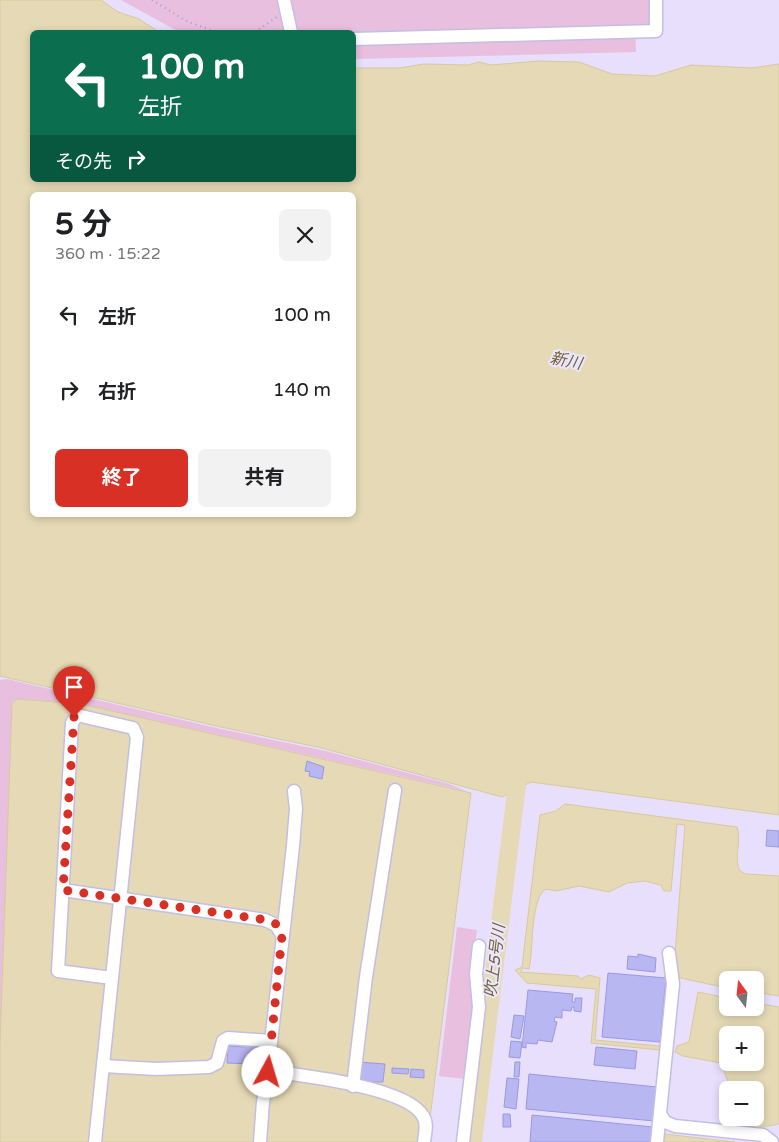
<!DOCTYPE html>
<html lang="ja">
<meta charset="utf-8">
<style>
body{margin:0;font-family:"Varela Round","Noto Sans JP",sans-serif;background:#f2f2f2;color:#202124;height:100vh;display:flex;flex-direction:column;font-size:19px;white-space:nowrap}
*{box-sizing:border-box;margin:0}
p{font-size:16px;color:#757577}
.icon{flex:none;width:28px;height:28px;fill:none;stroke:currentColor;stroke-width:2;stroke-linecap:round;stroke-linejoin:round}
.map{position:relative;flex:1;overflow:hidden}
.details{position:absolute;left:30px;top:192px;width:326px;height:325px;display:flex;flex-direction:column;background:#fff;border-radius:8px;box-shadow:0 2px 8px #0003}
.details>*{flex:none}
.hud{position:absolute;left:30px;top:30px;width:326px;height:152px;border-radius:8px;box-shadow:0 2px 8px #0003;background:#0b6e4f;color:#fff;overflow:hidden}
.needle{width:32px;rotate:345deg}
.buttons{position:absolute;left:719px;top:971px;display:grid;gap:10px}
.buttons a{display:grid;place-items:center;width:45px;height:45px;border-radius:8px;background:#fff;box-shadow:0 2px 8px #0003;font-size:25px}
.pin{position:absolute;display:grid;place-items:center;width:42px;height:42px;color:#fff;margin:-51px -21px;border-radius:50% 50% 50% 0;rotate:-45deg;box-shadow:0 0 5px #0007}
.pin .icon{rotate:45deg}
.me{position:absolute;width:55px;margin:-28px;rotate:6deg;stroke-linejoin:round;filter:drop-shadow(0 0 4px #0008)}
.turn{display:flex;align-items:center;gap:18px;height:105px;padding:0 25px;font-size:22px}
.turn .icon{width:65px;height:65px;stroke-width:2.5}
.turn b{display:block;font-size:35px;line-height:42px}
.then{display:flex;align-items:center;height:48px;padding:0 25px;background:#0003;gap:10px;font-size:19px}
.round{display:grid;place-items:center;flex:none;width:52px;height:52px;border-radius:8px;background:#f2f2f2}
.summary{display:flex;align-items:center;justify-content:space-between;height:85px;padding:0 25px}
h1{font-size:30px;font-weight:700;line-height:38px}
.action{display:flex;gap:10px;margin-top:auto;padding:10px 25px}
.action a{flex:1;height:58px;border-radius:8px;background:#d93025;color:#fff;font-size:20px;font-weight:700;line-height:58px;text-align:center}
.action a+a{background:#f2f2f2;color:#202124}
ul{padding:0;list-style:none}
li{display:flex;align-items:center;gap:15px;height:75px;padding:0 25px}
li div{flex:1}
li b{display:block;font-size:19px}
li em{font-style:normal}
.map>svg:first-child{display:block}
</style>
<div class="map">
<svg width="779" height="1142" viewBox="0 0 779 1142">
<rect width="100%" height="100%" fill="#e7dffc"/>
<g fill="#e9bfdf">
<path d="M121,0H651V26L635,27L636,52L354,59V32H179Z"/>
<path d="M7,679L221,729L326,751L449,784L466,791L81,704L21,699L13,701L0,1045V680Z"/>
<path d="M457,927L477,930L471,974L475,1007L466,1079L439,1076Z"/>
</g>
<g fill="#e5dab5" stroke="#d7ca9b" fill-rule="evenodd">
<path d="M0,0H101L118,12L139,19L159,32H32V180H354V68H399L424,64L468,65L479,62L491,65L539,61L579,62L612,74L655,76L691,65L752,68L779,64V815L531,782L502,797L322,748L221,727L0,676ZM32,195H354V515H32Z"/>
<path d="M16,699L81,704L471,793L427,1142H0V1045L12,704Z"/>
<path d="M565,804L737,827C742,840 733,859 740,871L746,874L779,876V996L755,992V980H728L727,988L676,977L674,967L685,825L677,824L671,891H664L661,885L645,881L627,883L609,892L579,886L556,891L546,889C531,897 533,946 530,964L529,969L523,968L520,972L578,976L581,979L589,975L600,978L595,1040L660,1046V1050L591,1043L596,989L527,983L515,970L522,967L540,815L556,811Z"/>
<path d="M698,992L727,998L728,1008H755V1003L779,1007V1124L747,1130L727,1125C716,1113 724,1095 728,1082L721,1063L683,1056L675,1052L677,1046L689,1042ZM728,1035H755V1062H728ZM728,1090H755V1118H728Z"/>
<path d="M664,1134L735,1142H663Z"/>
</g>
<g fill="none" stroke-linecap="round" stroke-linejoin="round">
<path stroke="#e5dab5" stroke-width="18" d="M473,1142L519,768"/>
</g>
<g fill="#b9b7f1" stroke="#9998e4">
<path d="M307,761L324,767L322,779L309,776L310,772L305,771Z"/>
<path d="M767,830L779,831V847L766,846Z"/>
<path d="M638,954L656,958L655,972L627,969L628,956L638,957Z"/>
<path d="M608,973L666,978L660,1042L602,1037Z"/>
<path d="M528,990L573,994L572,1002H575V998H582L581,1012L574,1011V1007H572L571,1011L562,1010V1018L555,1017L554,1021L557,1022L552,1042L538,1040L537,1044L526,1043V1048L522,1047Z"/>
<path d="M514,1015L524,1016L520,1039L511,1037Z"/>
<path d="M511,1041L522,1042L520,1058L509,1057Z"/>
<path d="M257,1043H266L264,1062L256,1061Z"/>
<path d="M245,1045L255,1046L254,1064L227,1063L228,1046L245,1047Z"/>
<path d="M596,1047L637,1051L635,1069L594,1065Z"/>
<path d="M359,1062L385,1064L383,1082H371L370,1084L358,1081Z"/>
<path d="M515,1062H520L519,1077H514Z"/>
<path d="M392,1068L409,1069L408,1074L392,1073Z"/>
<path d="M411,1069L424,1070V1078L410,1077Z"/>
<path d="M529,1074L657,1087L654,1121L526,1109Z"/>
<path d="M507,1078L519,1079L516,1109L504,1107Z"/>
<path d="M503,1114H510L511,1127H503Z"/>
<path d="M532,1115L653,1127L651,1142H530Z"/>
</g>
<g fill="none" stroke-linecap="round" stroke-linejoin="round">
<g stroke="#c2bfe2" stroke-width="15">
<g id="minor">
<path d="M284,0L291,32"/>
<path d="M354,39L656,31V0"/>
<path d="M63,890L265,920L276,925L282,935"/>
<path d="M103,1066L156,1069L209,1067L217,1063L223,1041L228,1038L271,1041"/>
<path d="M268,1071C300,1075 407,1087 423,1116C428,1124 425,1133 424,1142"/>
<path d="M353,1086L366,977L395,790"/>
<path d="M660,1114L665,1122L675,1126L763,1135L772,1142"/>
<path d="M95,1142L137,737L133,728L77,715L72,723L58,971L112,978"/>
<path d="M260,1142L263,1102L267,1078L293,846L296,809L294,791"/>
<path d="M463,1142L479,1007L476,974L479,946"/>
<path d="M657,1142L673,984L669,953"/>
</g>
</g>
<g stroke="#9d9bd5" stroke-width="2" stroke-dasharray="1 4" stroke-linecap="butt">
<path d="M152,0L188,22L217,32"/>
<path d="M255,32L277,17"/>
</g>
<use href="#minor" stroke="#fff" stroke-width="12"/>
</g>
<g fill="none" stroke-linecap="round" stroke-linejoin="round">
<path stroke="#d93025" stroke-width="9" stroke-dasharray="0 16.2" d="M74,717L63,890L260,919L276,924L282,936L268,1072"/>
</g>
<g text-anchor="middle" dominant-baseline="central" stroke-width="4" stroke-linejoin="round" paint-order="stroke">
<g font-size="16" font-style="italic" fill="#726639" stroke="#ece5ff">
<text transform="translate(566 361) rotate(11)">新川</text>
<text transform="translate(495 961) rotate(-83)">吹上5号川</text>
</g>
</g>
</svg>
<div class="buttons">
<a><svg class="needle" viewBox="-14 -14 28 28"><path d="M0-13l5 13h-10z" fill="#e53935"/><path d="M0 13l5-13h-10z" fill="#757577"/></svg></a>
<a>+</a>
<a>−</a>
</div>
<div class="pin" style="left:74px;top:717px;background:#d93025"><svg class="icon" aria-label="arrive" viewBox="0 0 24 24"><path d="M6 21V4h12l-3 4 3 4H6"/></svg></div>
<svg class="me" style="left:268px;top:1072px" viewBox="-20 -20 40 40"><circle r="19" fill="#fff"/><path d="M0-13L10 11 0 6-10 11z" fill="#d93025"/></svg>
<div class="hud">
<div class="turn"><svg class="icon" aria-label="left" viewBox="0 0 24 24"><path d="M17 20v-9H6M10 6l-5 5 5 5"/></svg><div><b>100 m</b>左折</div></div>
<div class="then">その先<svg class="icon" aria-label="right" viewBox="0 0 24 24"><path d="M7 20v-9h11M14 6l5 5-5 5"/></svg></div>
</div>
<section class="details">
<div class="summary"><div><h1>5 分</h1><p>360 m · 15:22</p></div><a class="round"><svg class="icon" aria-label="close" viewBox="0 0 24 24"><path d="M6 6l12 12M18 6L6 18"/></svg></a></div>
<ul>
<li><svg class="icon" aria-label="left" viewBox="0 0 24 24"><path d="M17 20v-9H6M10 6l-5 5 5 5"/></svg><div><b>左折</b></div><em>100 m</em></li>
<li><svg class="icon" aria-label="right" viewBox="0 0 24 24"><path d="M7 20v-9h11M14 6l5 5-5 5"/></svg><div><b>右折</b></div><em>140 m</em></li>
</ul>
<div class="action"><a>終了</a><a>共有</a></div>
</section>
</div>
